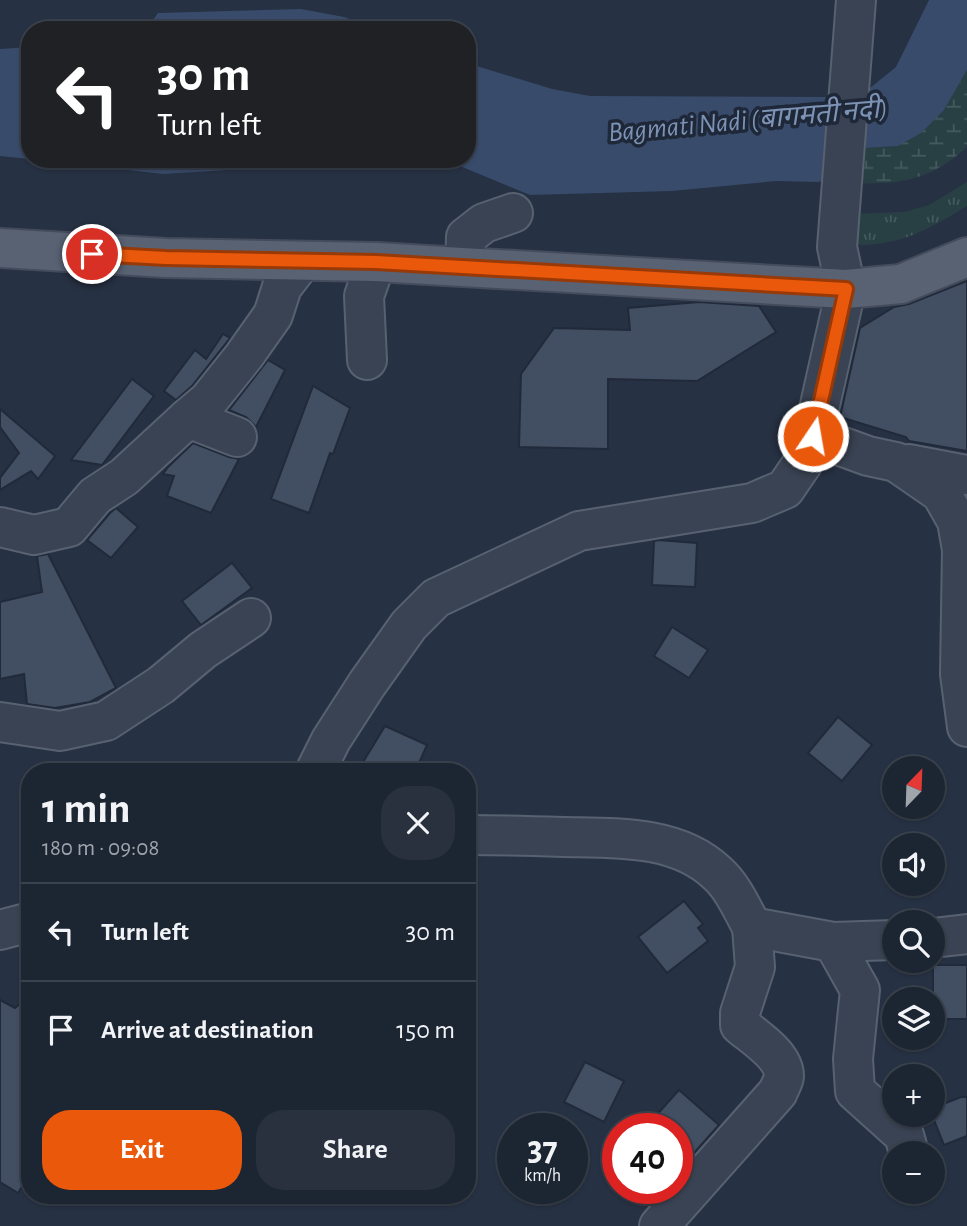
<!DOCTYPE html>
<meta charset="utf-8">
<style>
body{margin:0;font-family:"Alegreya Sans","Noto Sans Devanagari",sans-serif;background:#29313e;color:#f1f3f6;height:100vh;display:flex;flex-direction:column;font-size:26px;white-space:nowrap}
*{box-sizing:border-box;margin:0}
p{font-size:23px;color:#a0a5ac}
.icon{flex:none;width:38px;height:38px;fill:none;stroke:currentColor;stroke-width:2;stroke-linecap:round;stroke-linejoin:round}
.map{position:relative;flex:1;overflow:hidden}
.details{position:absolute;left:21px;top:763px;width:455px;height:441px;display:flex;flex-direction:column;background:#1c2532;border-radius:28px;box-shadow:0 2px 5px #0004,0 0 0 2px #3a424d}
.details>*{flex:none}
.hud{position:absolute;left:21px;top:21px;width:455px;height:147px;border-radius:28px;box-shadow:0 2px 5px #0004,0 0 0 2px #3a424d;background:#202124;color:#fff;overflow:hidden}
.needle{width:46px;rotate:23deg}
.controls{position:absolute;left:882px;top:756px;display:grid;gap:14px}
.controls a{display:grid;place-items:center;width:63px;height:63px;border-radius:50%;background:#1c2532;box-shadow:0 2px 5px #0004,0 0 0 2px #3a424d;font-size:35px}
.speed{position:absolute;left:497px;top:1113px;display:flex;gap:14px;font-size:35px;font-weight:700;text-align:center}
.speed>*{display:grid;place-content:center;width:91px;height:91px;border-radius:50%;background:#1c2532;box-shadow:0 2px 5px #0004,0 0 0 2px #3a424d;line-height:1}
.speed small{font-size:18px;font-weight:400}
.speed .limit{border:10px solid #d22;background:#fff;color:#111}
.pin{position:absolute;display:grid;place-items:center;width:60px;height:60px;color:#fff;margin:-30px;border:4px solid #fff;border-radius:50%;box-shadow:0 2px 7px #0007}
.me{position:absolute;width:77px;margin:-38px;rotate:12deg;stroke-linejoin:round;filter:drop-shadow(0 0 5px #0008)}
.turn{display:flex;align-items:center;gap:24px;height:147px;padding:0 21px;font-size:32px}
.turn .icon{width:91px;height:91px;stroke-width:2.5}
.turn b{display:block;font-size:49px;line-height:60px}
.round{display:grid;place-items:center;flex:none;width:74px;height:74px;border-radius:28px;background:#29313e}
.overview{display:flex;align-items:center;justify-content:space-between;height:119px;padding:0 21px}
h1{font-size:42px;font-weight:600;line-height:52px}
.action{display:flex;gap:14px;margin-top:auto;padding:14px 21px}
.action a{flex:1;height:80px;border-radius:28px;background:#ea580c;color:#fff;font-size:28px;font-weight:600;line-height:80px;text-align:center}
.action a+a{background:#29313e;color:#f1f3f6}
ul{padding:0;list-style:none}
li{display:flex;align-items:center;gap:21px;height:98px;padding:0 21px;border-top:2px solid #3a424d}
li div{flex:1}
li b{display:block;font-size:26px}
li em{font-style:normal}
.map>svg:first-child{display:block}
</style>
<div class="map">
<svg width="967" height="1226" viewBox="0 0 967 1226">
<defs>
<pattern id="grass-tufts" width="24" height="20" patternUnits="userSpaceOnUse" patternTransform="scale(1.75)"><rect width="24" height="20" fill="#284044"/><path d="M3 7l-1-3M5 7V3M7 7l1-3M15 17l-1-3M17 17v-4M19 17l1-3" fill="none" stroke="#455a5e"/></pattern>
<pattern id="wetland-marsh" width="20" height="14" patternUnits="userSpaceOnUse" patternTransform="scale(1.75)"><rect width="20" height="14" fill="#284044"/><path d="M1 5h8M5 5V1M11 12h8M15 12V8" fill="none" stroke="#455a5e"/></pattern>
</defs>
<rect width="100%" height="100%" fill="#263143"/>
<path fill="url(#grass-tufts)" d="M967,182V206C923,232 902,246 849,245L853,214L905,212L929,205Z"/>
<path fill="url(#wetland-marsh)" d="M967,70V147C918,192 879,183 818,182L864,148L898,146L944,110Z"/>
<g fill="#394b6b">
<path d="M929,0H967V70L944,110L921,133L898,146L864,148L818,182L776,181L672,191L530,195L443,159H467V63L552,89L590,96L830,97L870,88L896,67Z"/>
<path d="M301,9L344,17L380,30H126L148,27L158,13Z"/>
<path d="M30,47V159L0,156V49Z"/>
<path d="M31,159H410L163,174Z"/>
</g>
<g fill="#424f63" stroke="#212a3a" stroke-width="2">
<path d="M967,281V451L909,441L906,437L840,417L860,328L894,307L909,304Z"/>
<path d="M699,302L759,306L776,332L697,381L608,379V449L519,447L521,374L554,328L630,330L628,308Z"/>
<path d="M223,334L230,338L192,386L176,400L164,391L195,350L206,359Z"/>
<path d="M268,360L285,370L256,427L246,417L229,410Z"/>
<path d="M132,379L154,396L102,465L71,460Z"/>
<path d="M313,386L350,408L333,454L330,453L309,513L271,499Z"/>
<path d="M0,409L55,456L38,479L31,471L0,490V478L19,453L0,427Z"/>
<path d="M193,443L229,457L239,459L211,513L167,496L174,476L163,474L168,467Z"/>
<path d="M116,508L138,527L111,558L87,540L110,513Z"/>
<path d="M658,540L697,543L695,587L652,585L654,541Z"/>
<path d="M48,554L116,688L90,702L55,708L27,704L24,674L0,679V602L42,592L37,556Z"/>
<path d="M232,563L252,588L201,625L182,601Z"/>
<path d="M672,627L708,650L689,678L654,656Z"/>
<path d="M838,717L872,745L842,781L808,753Z"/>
<path d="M385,726L427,745L415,772H357Z"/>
<path d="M684,901L703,924L698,928L708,941L667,973L638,937Z"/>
<rect x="933" y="965" width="34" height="54"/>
<path d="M30,995V1174L18,1193L0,1182V1000L15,1008Z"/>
<path d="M585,1062L624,1081L604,1122L564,1102Z"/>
<path d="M679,1090L719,1125L677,1172V1129H644Z"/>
<path d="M961,1097H967V1136L944,1145L932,1115L933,1108Z"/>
</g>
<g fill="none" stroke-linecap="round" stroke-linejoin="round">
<g stroke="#586170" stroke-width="42">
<g id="minor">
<path d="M465,267L466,237L484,223L513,213"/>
<path d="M367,360L364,296L376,262"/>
<path d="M188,418L208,401L244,356L273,315L282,287L302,261"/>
<path d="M813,436L868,456L896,462L941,493L957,521L962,550L960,674L967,727"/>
<path d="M908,464L967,475"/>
<path d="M0,527L34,535L69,527L95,496L124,477L188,418L237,437"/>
<path d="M0,722L60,731L106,721L161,685L203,650L251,618"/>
<path d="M315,772L331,740L367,684L409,625L436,598L579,531L752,503L785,489L802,464L813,436L846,289L837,247L856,0"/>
<path d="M467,835C500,835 532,836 564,837C616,838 677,835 717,873C733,887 742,909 752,927L833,942L894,940"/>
<path d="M0,930L30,922"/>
<path d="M933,938L967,934"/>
<path d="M833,942L860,990L853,1059L855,1091L904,1135L909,1153"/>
<path d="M659,1226L778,1092C779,1088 784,1081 784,1076C784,1055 754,1037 740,1025V1013L755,967L752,927"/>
</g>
</g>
<g stroke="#444c5c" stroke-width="42">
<path id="major" d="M0,248L166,258L376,262L846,289L901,284L967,257"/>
</g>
<use href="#minor" stroke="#3a4353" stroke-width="38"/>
<use href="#major" stroke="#586273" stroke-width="38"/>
</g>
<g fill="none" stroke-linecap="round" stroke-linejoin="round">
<g stroke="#983908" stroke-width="18">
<path id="route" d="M92,254L166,258L376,262L846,289L813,436"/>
</g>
<use href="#route" stroke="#ea580c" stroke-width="12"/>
</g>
<g text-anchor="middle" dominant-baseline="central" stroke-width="7" stroke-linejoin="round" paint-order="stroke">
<g font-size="28" font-style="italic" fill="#7d93b5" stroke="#1f2838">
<text transform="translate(748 121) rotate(-5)">Bagmati Nadi (बागमती नदी)</text>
</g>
</g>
</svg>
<div class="controls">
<a><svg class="needle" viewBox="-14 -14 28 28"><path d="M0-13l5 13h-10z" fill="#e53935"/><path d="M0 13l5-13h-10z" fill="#a0a5ac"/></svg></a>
<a><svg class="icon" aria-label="sound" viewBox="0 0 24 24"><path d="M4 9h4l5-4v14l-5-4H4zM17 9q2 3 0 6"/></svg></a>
<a><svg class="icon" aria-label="search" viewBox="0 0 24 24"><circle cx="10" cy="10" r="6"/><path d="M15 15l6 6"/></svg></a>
<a><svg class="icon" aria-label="layers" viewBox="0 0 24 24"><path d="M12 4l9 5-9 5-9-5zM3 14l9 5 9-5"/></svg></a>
<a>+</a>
<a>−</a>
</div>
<div class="speed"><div>37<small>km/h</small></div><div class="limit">40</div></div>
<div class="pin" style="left:92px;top:254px;background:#d93025"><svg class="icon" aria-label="arrive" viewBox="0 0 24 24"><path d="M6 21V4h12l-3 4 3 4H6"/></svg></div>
<svg class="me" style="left:813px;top:436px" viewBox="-20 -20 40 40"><circle r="17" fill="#ea580c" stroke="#fff" stroke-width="3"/><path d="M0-11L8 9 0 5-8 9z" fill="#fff"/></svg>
<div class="hud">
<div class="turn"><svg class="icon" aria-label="left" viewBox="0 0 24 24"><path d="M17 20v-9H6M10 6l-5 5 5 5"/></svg><div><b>30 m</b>Turn left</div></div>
</div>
<section class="details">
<div class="overview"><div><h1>1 min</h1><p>180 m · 09:08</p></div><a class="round"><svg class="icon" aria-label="close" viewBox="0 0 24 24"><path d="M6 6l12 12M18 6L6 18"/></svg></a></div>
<ul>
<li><svg class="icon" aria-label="left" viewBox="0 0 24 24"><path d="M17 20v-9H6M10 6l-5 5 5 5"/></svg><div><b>Turn left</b></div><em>30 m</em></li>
<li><svg class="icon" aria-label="arrive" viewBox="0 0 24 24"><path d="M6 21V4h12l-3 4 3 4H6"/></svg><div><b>Arrive at destination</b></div><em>150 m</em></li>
</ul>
<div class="action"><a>Exit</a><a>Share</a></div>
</section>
</div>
